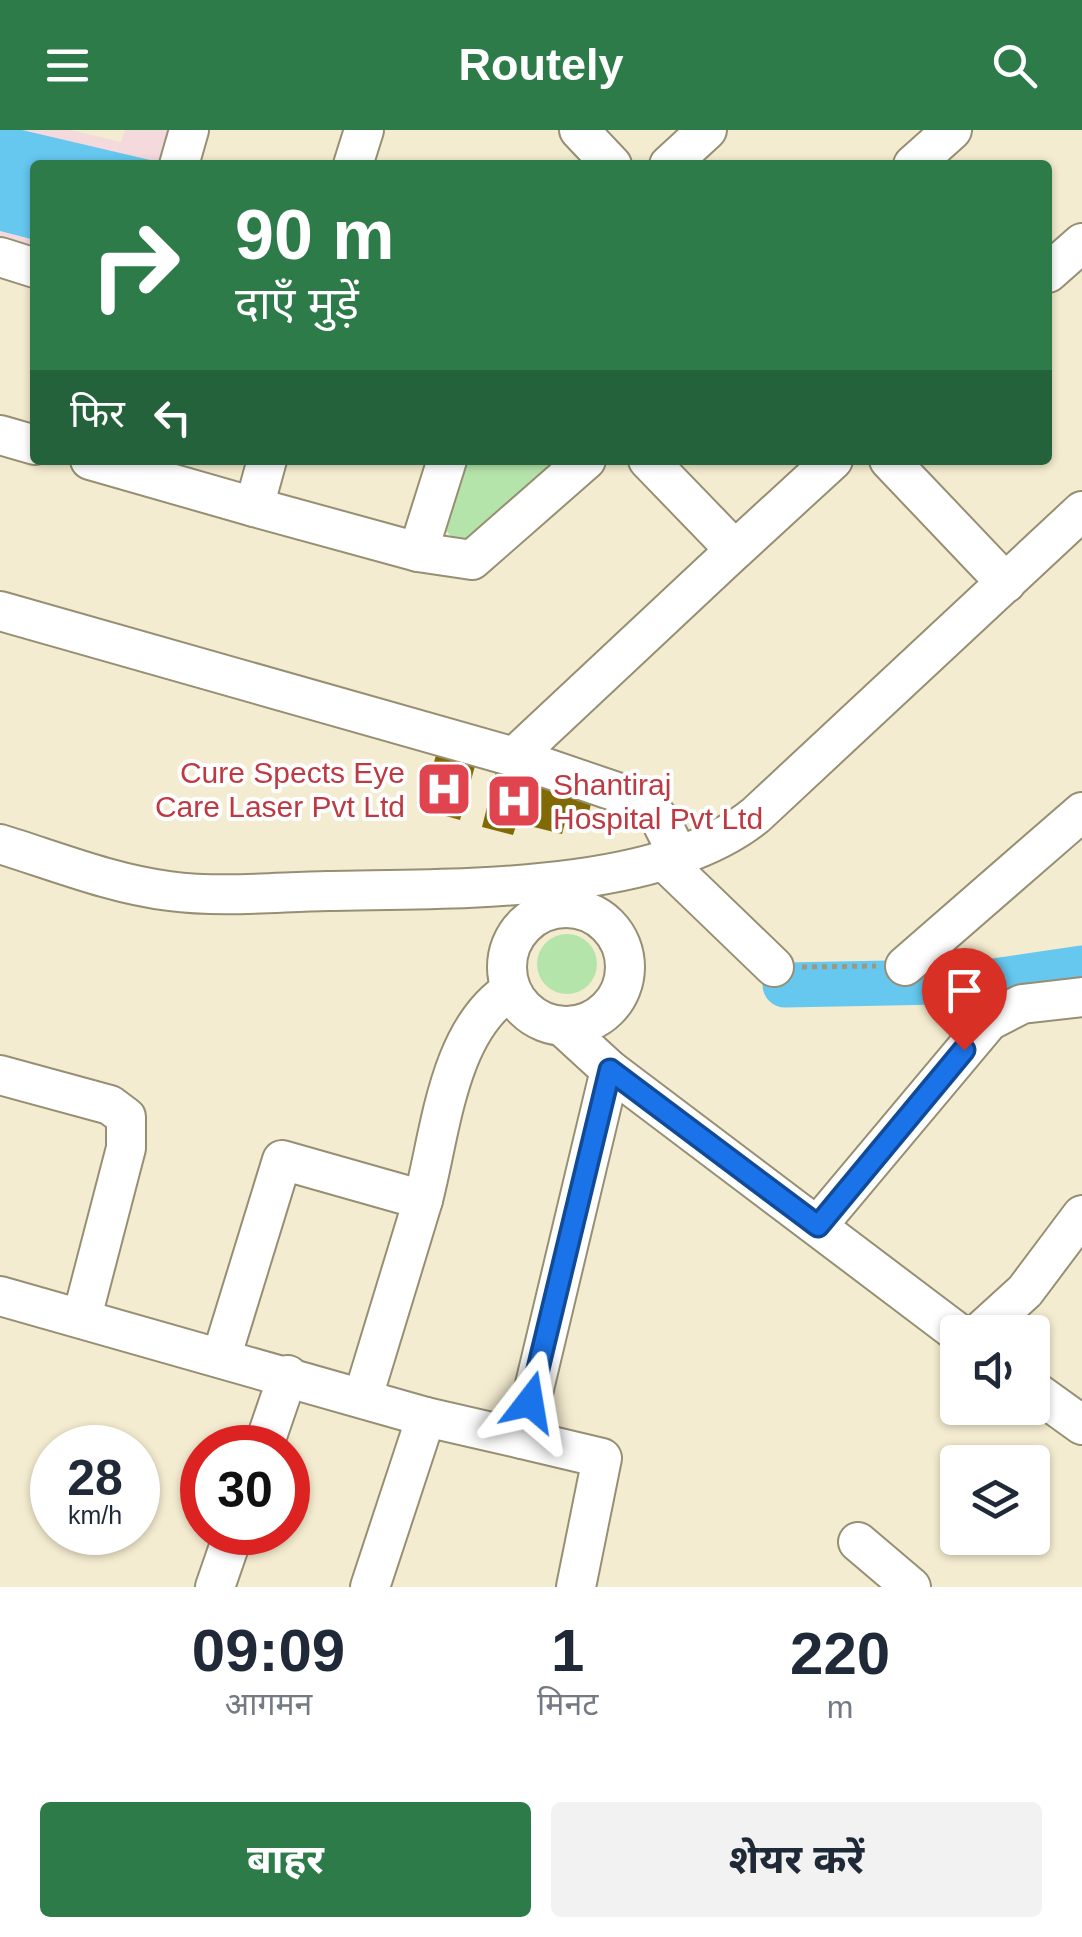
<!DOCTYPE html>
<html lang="hi">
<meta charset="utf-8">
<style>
body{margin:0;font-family:Helvetica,"Noto Sans Devanagari",sans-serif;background:#f2f2f3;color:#1f2937;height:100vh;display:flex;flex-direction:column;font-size:38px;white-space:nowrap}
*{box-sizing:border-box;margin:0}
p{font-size:32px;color:#747a83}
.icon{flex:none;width:55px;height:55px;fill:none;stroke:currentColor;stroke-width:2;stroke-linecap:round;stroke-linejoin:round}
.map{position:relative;height:1457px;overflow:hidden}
.sheet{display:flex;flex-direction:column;background:#fff;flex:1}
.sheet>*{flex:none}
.top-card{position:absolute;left:30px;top:30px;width:1022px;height:305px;border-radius:10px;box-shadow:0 2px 8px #0004;background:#2e7b4a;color:#fff;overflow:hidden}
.buttons{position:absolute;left:940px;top:1185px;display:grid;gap:20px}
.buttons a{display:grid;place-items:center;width:110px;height:110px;border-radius:10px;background:#fff;box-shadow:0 2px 8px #0004;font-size:50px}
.speed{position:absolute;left:30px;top:1295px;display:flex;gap:20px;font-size:50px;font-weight:700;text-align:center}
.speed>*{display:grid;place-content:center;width:130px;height:130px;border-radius:50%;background:#fff;box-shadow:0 2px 8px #0004;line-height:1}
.speed small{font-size:25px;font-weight:400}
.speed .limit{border:15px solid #d22;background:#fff;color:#111}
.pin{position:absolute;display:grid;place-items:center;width:85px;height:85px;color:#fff;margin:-102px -42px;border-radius:50% 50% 50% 0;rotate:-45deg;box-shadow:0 0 10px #0007}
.pin .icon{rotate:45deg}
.me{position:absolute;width:110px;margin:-55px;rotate:14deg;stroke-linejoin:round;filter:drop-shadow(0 0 8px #0008)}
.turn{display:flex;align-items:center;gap:35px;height:210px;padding:0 40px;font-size:45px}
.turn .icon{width:130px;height:130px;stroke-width:2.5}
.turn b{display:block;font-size:70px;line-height:85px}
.then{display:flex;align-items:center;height:95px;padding:0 40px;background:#0003;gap:20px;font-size:38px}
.eta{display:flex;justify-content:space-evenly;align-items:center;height:170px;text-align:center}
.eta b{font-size:60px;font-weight:700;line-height:70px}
.cta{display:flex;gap:20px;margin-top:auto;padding:20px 40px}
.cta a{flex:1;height:115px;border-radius:10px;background:#2e7b4a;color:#fff;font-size:40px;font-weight:700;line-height:115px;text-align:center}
.cta a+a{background:#f2f2f3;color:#1f2937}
header{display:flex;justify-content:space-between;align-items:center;height:130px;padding:0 40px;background:#2e7b4a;color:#fff;font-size:45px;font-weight:700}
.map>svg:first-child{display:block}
</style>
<header><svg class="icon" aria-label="menu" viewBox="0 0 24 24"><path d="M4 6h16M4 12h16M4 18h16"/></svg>Routely<svg class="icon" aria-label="search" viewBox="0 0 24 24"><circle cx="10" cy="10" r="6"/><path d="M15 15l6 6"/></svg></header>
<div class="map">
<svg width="1082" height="1457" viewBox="0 0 1082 1457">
<rect width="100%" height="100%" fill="#f4ecd0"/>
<path fill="#f5dadd" d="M0,0H71L121,12L125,0H172L162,35H35V127L0,115Z"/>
<g fill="#b5e4aa">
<path d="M461,330H556L475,408L455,411L443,397Z"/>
<circle cx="567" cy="834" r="30"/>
</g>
<path fill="#66c7ef" d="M0,0H22L163,33L35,35V110L0,101Z"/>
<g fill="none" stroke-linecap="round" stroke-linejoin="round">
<path stroke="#66c7ef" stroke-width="45" d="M785,855L994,851L1082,838"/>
</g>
<g fill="#816a06">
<path d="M436,625L475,636L460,690L421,679Z"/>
<path d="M496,641L593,666L587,690L567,685L562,704L517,693L513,705L482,697Z"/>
</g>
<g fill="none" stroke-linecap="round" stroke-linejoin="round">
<g stroke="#968f74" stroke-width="42">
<g id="minor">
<path d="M579,0L612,35"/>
<path d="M179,35L189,0"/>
<path d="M353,35L364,0"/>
<path d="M669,35L707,0"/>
<path d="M913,35L952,0"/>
<path d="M0,127L35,138"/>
<path d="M1048,143L1082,113"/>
<path d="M0,305L35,315"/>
<path d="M90,330L254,377L267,330"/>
<path d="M889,330L1006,453"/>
<path d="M254,377L418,422L472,430L586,330"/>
<path d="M735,420L833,330"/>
<path d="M418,422L447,330"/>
<path d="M0,481L514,627L735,420L648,330"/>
<path d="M514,627L643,671L661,691L679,727"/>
<path d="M0,714C55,731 112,754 169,761C221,768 276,762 328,761C451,758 658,765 756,685L1082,381"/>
<path d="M663,730L774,837"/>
<circle cx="566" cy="837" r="59"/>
<path d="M905,836L1082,682"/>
<path d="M562,896L610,940L958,1203"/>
<path d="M0,945L110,975L126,987V1018L82,1187"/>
<path d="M423,1070C441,1001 448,900 511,860"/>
<path d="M818,1095L989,891L1022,874L1082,867"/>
<path d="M0,1166L426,1287L522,1309"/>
<path d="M980,1202L1025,1161L1082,1085"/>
<path d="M222,1225L282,1030L423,1070L363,1267"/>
<path d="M1032,1259L1082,1295"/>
<path d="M263,1318L288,1245"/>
<path d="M858,1412L911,1457"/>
<path d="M215,1457L234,1402"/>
<path d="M370,1457L426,1287"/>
<path d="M576,1457L602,1328L522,1309L610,940"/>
</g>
</g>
<path stroke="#9e9883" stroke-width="5" stroke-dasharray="5 5" stroke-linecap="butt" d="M802,837L876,836"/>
<use href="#minor" stroke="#fff" stroke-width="38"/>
</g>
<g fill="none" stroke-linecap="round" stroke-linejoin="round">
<g stroke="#114b97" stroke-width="25">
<path id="route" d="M530,1272L610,940L818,1096L964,920"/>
</g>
<use href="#route" stroke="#1a73e8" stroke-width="18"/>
</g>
<defs>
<g id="hospital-square" transform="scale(2.875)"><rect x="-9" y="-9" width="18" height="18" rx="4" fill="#e0444e" stroke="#fff"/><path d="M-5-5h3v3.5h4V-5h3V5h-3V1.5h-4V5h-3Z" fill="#fff"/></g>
</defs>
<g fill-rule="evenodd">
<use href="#hospital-square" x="444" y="659"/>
<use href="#hospital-square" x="514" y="671"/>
</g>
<g text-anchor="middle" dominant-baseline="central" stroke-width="8" stroke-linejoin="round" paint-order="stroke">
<g font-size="30" fill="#be3a42" stroke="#fff" text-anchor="end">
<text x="405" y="642">Cure Spects Eye<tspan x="405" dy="34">Care Laser Pvt Ltd</tspan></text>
<text x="553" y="654" text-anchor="start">Shantiraj<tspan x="553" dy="34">Hospital Pvt Ltd</tspan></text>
</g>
</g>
</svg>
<div class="buttons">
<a><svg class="icon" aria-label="sound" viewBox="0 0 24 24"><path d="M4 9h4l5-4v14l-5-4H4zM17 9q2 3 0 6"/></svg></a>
<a><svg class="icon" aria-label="layers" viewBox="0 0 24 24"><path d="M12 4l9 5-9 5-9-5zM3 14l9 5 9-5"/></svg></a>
</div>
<div class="speed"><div>28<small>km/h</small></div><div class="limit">30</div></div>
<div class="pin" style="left:964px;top:920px;background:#d93025"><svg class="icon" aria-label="arrive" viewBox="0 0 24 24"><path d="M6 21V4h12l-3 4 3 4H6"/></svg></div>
<svg class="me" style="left:530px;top:1272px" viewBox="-20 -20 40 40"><path d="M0-17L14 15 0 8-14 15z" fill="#1a73e8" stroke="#fff" stroke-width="4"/></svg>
<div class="top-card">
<div class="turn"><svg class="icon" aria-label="right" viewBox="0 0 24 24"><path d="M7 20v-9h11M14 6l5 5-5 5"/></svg><div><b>90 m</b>दाएँ मुड़ें</div></div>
<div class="then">फिर<svg class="icon" aria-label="left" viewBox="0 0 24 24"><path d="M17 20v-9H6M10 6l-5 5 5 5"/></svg></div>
</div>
</div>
<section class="sheet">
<div class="eta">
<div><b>09:09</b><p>आगमन</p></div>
<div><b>1</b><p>मिनट</p></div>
<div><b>220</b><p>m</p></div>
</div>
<div class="cta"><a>बाहर</a><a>शेयर करें</a></div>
</section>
